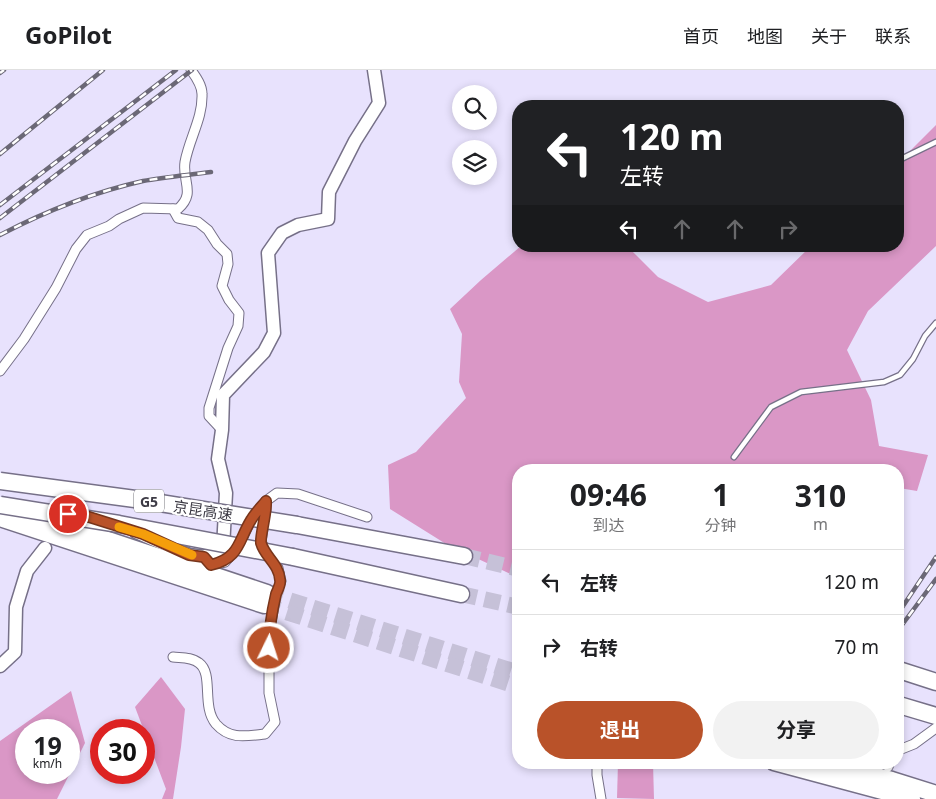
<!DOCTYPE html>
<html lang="zh">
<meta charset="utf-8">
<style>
body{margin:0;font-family:"Noto Sans","Noto Sans SC",sans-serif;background:#f2f2f2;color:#202124;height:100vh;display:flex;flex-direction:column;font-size:19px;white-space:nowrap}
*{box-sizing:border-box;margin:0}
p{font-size:16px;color:#757577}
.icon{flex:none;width:28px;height:28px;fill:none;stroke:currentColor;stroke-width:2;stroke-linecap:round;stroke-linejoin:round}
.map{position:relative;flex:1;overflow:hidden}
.side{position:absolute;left:512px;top:394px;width:392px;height:305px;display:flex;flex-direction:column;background:#fff;border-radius:20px;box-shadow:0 2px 8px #0003}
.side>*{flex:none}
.hud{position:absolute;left:512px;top:30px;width:392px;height:152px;border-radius:20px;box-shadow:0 2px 8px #0003;background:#202124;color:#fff;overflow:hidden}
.tools{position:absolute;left:452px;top:15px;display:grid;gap:10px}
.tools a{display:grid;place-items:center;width:45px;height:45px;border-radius:50%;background:#fff;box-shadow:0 2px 8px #0003;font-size:25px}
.speed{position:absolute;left:15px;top:649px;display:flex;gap:10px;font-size:25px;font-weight:700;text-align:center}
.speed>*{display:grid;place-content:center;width:65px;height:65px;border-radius:50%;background:#fff;box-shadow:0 2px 8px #0003;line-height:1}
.speed small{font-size:12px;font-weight:400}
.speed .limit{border:8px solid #d22;background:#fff;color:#111}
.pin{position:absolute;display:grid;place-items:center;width:42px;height:42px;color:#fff;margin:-21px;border:2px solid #fff;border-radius:50%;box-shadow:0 1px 5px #0007}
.me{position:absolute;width:55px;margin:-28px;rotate:4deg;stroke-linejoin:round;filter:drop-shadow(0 0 4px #0008)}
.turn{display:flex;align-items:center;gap:18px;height:105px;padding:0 25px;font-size:22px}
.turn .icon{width:65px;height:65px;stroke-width:2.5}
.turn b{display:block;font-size:35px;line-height:42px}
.lanes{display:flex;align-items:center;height:48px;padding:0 25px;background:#0003;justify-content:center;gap:25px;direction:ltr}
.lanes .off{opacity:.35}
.eta{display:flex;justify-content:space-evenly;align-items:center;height:85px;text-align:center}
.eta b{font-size:30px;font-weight:700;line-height:35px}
.action{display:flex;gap:10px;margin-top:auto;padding:10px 25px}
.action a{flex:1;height:58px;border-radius:30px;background:#b95229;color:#fff;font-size:20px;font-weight:700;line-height:58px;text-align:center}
.action a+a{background:#f2f2f2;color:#202124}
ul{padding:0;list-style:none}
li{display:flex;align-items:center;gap:15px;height:65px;padding:0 25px;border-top:1px solid #e0e0e0}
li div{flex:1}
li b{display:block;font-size:19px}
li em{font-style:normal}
header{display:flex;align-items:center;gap:30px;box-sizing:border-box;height:70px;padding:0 25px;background:#fff;border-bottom:1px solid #e0e0e0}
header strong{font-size:24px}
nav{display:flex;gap:28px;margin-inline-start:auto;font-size:18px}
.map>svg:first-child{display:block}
</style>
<header>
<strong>GoPilot</strong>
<nav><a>首页</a><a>地图</a><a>关于</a><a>联系</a></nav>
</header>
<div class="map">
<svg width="936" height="729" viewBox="0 0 936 729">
<rect width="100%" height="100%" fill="#e8e2fd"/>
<g fill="#da97c6" fill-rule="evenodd">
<path d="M936,55V176L868,241L847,280L871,330L879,376L928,385L917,421L899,418V400H519V508L446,474L390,439L388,395L416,382L466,328L459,312L462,264L450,239L481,210L521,176H627L658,207L708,232L771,215L811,176H899V92Z"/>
<path d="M161,607L185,639L181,677L173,729H162L166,719L135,637Z"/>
<path d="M71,621L85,673L57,729H0V671ZM26,660H69V702H26Z"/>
<path d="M618,693H653L654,729L617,728Z"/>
</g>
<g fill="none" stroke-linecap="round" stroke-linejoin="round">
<g stroke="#c6c1d8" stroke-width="16" stroke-dasharray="16 8" stroke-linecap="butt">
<path d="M464,486L519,499"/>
<path d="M267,523L519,603"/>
<path d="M461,524L519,537"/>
<path d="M264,535L519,617"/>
</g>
<g stroke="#767088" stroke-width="7">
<g id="lane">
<path d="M899,90L936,72"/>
<path d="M734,387L771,337L801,322L884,312L900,305L913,289L925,266L936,253"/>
</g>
</g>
<g stroke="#767088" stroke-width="11">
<g id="street">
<path d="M173,139L178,148L198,152L208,160L217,174L227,184L228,194L222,216L229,230L239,243L238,256L228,278L209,338V346L222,360"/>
<path d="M0,301L24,269L56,218L76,179L87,165L109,156L119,149L143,138L178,139C196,123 182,112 185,92C189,69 203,48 202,24C202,15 196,7 191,0"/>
<path d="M204,487L211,495L225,492L238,477L251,450L266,431L277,423L298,424L367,447"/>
<path d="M173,587C181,588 192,587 199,593C214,604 201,636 216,654C230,670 246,666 265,664L275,652L269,623V563L276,525L281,511L278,498L266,483L261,471L266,442V431"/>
<path d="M899,680L914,674L936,658"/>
<path d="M597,692V705L601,729"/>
<path d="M888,697L890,692"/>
</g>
</g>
<g stroke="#767088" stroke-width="15">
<g id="secondary">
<path d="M136,462L189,485L204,487L223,478L226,423L218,389L222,360L223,325L264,282L274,263L268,183L282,163L298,155L328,149L329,122L355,71L379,33L374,0"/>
<path d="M0,596L15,582L16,537L27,501L45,478"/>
</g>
</g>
<g stroke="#767088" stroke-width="19">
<g id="highway">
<path d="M30,444L267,523"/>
<path d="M0,448L264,535"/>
<path d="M297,455L464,486"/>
<path d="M293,487L461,524"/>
<path d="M899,600L936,612"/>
<path d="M899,635L936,646"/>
<path d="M774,692L912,729"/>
<path d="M823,692L892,710L936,724"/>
</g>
</g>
<use href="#lane" stroke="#fff" stroke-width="4.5"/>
<use href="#street" stroke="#fff" stroke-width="9"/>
<use href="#secondary" stroke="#fff" stroke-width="12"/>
<use href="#highway" stroke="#fff" stroke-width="16"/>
<g stroke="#6b6876" stroke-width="4.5">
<g id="rail">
<path d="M0,3L4,0"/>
<path d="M0,84L103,0"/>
<path d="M0,135L176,0"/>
<path d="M0,148L192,0"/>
<path d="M0,165C44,142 94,122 143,111C165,107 189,105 211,102"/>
<path d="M899,542L936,487"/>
<path d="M899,559L936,509"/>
</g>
</g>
<use href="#rail" stroke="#fff" stroke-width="2.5" stroke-dasharray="8" stroke-linecap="butt"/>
<g stroke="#767088" stroke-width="19" stroke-linecap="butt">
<g id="highway-bridge">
<path d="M0,411L135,429L297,455"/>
<path d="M0,435L119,454L293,487"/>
</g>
</g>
<use href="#highway-bridge" stroke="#fff" stroke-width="16"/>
</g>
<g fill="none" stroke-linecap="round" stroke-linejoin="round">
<g stroke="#78351b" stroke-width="12">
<path id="route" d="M68,444L89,447L143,464L189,485L204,487L211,495C240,488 238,471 251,450C255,443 261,437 266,431C267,443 260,465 261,473C265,487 279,494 280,510C281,514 278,519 276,524C272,541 269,560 269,578"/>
</g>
<use href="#route" stroke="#b95229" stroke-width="9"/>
<path stroke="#f59e0b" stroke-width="9" d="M119,457L143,464L192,485"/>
</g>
<g text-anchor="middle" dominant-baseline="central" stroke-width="4.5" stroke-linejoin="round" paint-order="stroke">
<rect fill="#fff" stroke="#77767d" stroke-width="1" x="134" y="419.5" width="30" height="23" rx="4"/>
<g font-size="14" font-weight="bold" fill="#3d3b45">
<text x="149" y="431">G5</text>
</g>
<g font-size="15" fill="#3d3b45" stroke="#fff">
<text transform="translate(203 440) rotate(9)">京昆高速</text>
</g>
</g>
</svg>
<div class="tools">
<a><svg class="icon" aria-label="search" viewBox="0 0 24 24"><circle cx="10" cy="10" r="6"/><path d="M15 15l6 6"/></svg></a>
<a><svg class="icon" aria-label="layers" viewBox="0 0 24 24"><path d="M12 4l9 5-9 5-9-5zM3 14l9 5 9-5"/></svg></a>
</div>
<div class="speed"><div>19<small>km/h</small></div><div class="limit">30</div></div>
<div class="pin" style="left:68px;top:444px;background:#d93025"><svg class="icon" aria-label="arrive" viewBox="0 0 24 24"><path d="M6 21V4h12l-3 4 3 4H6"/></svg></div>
<svg class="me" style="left:269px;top:578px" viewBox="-20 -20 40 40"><circle r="17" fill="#b95229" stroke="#fff" stroke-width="3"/><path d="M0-11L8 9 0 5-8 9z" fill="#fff"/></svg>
<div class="hud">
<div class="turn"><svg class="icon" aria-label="left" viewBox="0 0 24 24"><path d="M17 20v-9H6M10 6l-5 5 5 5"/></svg><div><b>120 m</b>左转</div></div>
<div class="lanes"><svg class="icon" aria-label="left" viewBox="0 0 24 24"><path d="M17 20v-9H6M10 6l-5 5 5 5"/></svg><svg class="icon off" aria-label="ahead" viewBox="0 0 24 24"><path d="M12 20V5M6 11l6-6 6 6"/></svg><svg class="icon off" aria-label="ahead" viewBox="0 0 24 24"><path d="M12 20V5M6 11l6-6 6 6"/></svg><svg class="icon off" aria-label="right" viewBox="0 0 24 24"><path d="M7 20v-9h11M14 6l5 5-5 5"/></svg></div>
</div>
<section class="side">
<div class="eta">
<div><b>09:46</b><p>到达</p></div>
<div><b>1</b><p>分钟</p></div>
<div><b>310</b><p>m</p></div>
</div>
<ul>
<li><svg class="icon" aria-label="left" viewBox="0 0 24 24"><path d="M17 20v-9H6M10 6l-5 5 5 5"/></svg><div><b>左转</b></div><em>120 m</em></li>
<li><svg class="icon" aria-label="right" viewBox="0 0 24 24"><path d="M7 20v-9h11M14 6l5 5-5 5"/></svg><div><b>右转</b></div><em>70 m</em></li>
</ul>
<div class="action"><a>退出</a><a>分享</a></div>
</section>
</div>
